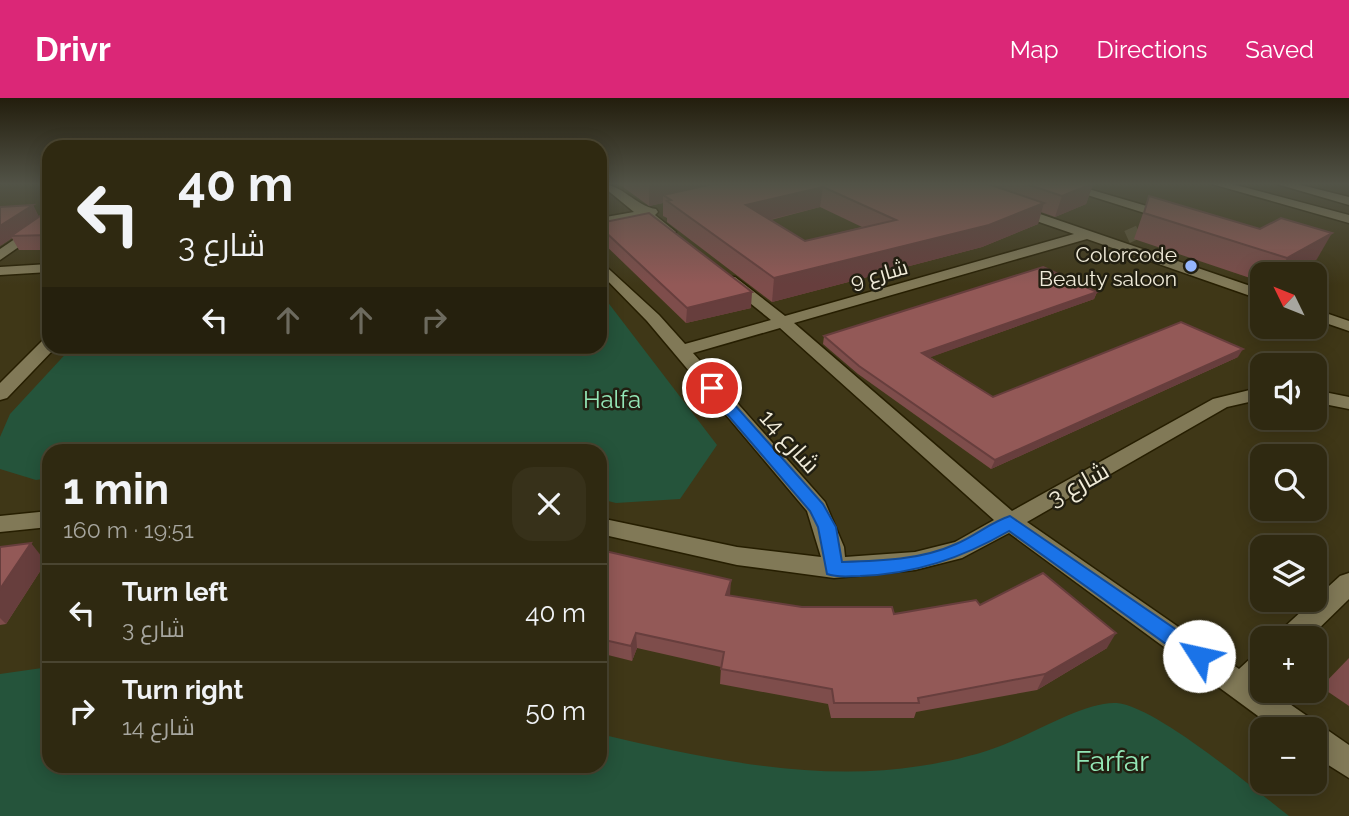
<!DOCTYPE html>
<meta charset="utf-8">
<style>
body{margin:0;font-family:Raleway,Cairo,sans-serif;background:#37311a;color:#f1f3f6;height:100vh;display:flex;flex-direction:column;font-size:26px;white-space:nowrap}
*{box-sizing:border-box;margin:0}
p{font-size:23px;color:#a7a69f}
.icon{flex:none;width:38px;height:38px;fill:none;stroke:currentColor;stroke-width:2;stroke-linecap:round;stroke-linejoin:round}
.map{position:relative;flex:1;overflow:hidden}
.details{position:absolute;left:42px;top:346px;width:565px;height:329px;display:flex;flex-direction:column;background:#2f2911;border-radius:21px;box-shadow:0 4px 18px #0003,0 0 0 2px #4a4531}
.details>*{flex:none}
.banner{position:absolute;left:42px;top:42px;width:565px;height:214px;border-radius:21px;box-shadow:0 4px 18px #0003,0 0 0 2px #4a4531;background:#2f2911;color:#f1f3f6;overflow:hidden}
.needle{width:46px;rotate:313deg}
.tools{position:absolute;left:1250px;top:164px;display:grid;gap:14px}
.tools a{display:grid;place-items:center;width:77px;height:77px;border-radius:14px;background:#2f2911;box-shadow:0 4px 18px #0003,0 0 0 2px #4a4531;font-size:35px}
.pin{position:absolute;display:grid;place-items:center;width:60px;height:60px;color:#fff;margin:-30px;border:4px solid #fff;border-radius:50%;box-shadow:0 2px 7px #0007}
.me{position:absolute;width:77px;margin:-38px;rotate:305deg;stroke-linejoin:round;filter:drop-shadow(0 0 5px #0008)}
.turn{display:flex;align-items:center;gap:24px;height:147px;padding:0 21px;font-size:32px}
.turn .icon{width:91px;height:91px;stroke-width:2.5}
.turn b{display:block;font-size:49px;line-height:60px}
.lanes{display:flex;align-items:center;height:66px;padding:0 21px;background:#0003;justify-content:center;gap:35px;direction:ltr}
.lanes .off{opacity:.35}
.round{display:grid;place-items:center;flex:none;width:74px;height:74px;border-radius:21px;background:#37311a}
.summary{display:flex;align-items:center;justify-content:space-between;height:119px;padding:0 21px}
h1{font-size:42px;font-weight:700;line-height:52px}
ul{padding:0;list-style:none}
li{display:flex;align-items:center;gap:21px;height:98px;padding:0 21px;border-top:2px solid #4a4531}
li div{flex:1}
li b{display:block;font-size:26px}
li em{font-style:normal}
header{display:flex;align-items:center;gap:42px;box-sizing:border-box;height:98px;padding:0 35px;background:#db2777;color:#fff}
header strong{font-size:33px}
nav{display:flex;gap:38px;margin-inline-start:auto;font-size:24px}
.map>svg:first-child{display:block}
</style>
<header>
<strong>Drivr</strong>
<nav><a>Map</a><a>Directions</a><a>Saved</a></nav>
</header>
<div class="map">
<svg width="1349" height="718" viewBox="0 0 1349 718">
<rect width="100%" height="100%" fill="#3f3717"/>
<g fill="#25543b">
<path d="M600,194L717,347L680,401L616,405L600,401V354H49V380L36,382L0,371V339L10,316L72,249L600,248Z"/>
<path d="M49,569V668H600V636C702,660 815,685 920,668C947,664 978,657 1003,647C1032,636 1086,603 1117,605C1157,609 1254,691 1289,718H0V576Z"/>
</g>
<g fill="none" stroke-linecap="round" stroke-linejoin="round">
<path stroke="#5a5234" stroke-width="13" stroke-dasharray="13 6" stroke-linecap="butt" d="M1127,139L1153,127"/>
<g stroke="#261e00" stroke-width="3">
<g id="minor">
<path d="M600,86C623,86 635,108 656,111L658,114L655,117L676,134L664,137L642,120L600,128V120L634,114Z"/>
<path d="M1212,86H1232L1349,117V125Z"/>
<path d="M1277,86H1297L1349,99V107Z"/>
<path d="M1085,90L1174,116L1176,119L1170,123L1081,95L1079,93Z"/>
<path d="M1014,107L1262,192V202L1087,141L794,225L1012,413L1213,301L1262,289V301L1227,309L1027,424L1239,571L1252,559L1262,556V593H1271L1349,647V680L1314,658V632H1277L1009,435L962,460L915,472L834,480L737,467L600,436V420L737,449L821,459L807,413L647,223L600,175V163L659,217L685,246L771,222L725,185V179H735L785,218L1074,136L1010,114L1008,111ZM780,230L994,422L955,444L915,454L845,459L844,449L825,404L693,255Z"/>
<path d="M49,118V128L0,162V151Z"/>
<path d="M49,166V174L0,177V169Z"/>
<path d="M1314,211L1349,223V233L1314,221Z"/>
<path d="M49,241V248L55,250L7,300L0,302V285L43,242Z"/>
<path d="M1314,292L1349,299V311L1314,304Z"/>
<path d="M49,413V429L0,434V418Z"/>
<path d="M1349,475V501L1308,541H1276L1280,533L1340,478Z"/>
</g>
</g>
<use href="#minor" fill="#817957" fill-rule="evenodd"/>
</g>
<g fill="#7e4d4b" fill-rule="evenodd">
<path d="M619,86H1093L1086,106L1055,119L1041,114L1038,126L982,149L772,204L667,124V120L663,118V105L649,108ZM820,109L862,129L805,143L771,122Z"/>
<path d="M1149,98L1260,131L1317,161L1289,177H1262V184L1134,141Z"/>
<path d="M49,104V152H19L12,140L0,148L33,107L39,119L43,116Z"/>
<path d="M600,125L751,210L686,225L600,142Z"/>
<path d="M1097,194L1094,201L930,259L993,299L1238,259L991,371L858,276L823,246L824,238Z"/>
<path d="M0,449L46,464L6,526L0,527Z"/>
<path d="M600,459L730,498L802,509L894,516L980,507L1107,550L1037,592L916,614L914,620H831L828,606L720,586L721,569L637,550L632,563L600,555Z"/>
<path d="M1349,560V608L1321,589Z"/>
</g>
<g fill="#673e3d">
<path d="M654,86H756L671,102L663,97V105L649,108V87Z"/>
<path d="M1092,86H1093L1086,106L1055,119L1062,98Z"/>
<path d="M823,89L820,109L744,128L746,107Z"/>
<path d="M1044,105L1038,126L982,149L772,204L774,180Z"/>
<path d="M33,107L40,121L11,138L12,140L0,148V128Z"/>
<path d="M1332,135L1317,161L1289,177H1277L1287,160Z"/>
<path d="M752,194L751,210L686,225L687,210Z"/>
<path d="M1097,194L1094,201L920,263L922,255Z"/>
<path d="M1243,251L1238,259L991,371L995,362Z"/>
<path d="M31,445L46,464L6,526L0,520V491Z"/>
<path d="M731,482L730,498L726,497Z"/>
<path d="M636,535L637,550L632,563L631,548Z"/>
<path d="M1116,535L1107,550L1037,592L1045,576Z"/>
</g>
<g fill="#935957" stroke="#673e3d" stroke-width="2" fill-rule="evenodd">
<path d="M713,86H988L1044,105L989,127L774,180L667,103L671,102L663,97ZM823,89L896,122L805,143L746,107Z"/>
<path d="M1026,86H1092L1062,98Z"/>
<path d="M1149,98L1260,131L1281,120L1332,135L1287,160L1144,115Z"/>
<path d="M49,104V137L11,138L43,116L44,107Z"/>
<path d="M33,107L0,128V109Z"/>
<path d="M649,115L752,194L687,210L600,129V125Z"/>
<path d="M1043,169L1097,194L922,255L993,299L1181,224L1243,251L995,362L859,268L824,238Z"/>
<path d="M31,445L0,491V449Z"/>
<path d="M605,453L731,482L726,497L802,509H892L894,516L976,502L980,507L1043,475L1116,535L1045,576L918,600L919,605H834L832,591L721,571L724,554L636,535L631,548L600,541V459H602Z"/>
</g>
<linearGradient id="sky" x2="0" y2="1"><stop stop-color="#231e0d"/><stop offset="0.46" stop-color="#525347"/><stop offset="1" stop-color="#525347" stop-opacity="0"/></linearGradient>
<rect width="1349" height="187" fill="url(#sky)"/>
<path fill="#1a73e8" stroke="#114b97" stroke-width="2" d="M712,286L717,287L823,406L836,429L842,464C880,463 921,462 956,446C975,438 991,424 1010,418L1206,552L1209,558L1206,564L1199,567L1191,564L1009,433C962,460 915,476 860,478C849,478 838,480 827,476L818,429L810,413L707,293V287Z"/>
<circle fill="#95b6fd" stroke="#221f11" stroke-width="2.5" cx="1191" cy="168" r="7"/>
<g text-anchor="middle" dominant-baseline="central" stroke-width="5" stroke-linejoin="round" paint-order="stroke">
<g font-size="21" fill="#f0ebd9" stroke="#221f11" text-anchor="end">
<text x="1177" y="156">Colorcode<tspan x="1177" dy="24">Beauty saloon</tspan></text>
</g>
<g font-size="21" fill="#f0ebd9" stroke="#221f11">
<text transform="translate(879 176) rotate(-16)">شارع 9</text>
</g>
<g font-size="24" fill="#94e8b7" stroke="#221f11">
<text x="612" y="301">Halfa</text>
</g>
<g font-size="24" fill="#f0ebd9" stroke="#221f11">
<text transform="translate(790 343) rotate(48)">شارع 14</text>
<text transform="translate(1078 386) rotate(-29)">شارع 3</text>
</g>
<g font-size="28" fill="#94e8b7" stroke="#221f11">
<text x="1112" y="663">Farfar</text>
</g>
</g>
</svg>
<div class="tools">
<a><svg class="needle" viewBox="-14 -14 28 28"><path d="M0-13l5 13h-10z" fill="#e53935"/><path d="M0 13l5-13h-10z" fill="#a7a69f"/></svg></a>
<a><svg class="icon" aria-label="sound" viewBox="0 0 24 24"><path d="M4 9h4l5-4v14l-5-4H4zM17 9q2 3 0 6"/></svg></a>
<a><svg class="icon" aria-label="search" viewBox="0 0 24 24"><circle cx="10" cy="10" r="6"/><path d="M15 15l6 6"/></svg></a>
<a><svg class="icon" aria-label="layers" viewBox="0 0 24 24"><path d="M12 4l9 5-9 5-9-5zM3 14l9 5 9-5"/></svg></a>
<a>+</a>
<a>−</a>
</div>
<div class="pin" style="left:712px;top:290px;background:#d93025"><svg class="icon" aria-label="arrive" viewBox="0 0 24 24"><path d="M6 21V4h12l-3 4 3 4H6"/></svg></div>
<svg class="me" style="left:1199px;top:558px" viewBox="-20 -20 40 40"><circle r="19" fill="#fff"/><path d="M0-13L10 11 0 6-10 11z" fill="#1a73e8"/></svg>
<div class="banner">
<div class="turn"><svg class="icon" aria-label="left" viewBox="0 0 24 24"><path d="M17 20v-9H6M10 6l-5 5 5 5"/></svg><div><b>40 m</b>شارع 3</div></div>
<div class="lanes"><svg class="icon" aria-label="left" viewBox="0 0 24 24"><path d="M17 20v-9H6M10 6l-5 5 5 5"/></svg><svg class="icon off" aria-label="ahead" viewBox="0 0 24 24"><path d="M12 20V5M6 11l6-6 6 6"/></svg><svg class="icon off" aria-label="ahead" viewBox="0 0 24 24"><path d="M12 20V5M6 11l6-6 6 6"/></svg><svg class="icon off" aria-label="right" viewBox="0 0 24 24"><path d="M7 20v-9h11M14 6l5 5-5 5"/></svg></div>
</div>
<section class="details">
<div class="summary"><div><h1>1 min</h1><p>160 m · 19:51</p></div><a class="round"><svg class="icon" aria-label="close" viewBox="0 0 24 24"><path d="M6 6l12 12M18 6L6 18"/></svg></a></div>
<ul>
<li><svg class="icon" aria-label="left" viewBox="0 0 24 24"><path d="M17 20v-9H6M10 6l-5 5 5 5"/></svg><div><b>Turn left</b><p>شارع 3</p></div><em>40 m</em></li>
<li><svg class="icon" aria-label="right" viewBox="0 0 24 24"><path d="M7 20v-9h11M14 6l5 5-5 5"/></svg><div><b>Turn right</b><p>شارع 14</p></div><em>50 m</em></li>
</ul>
</section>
</div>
